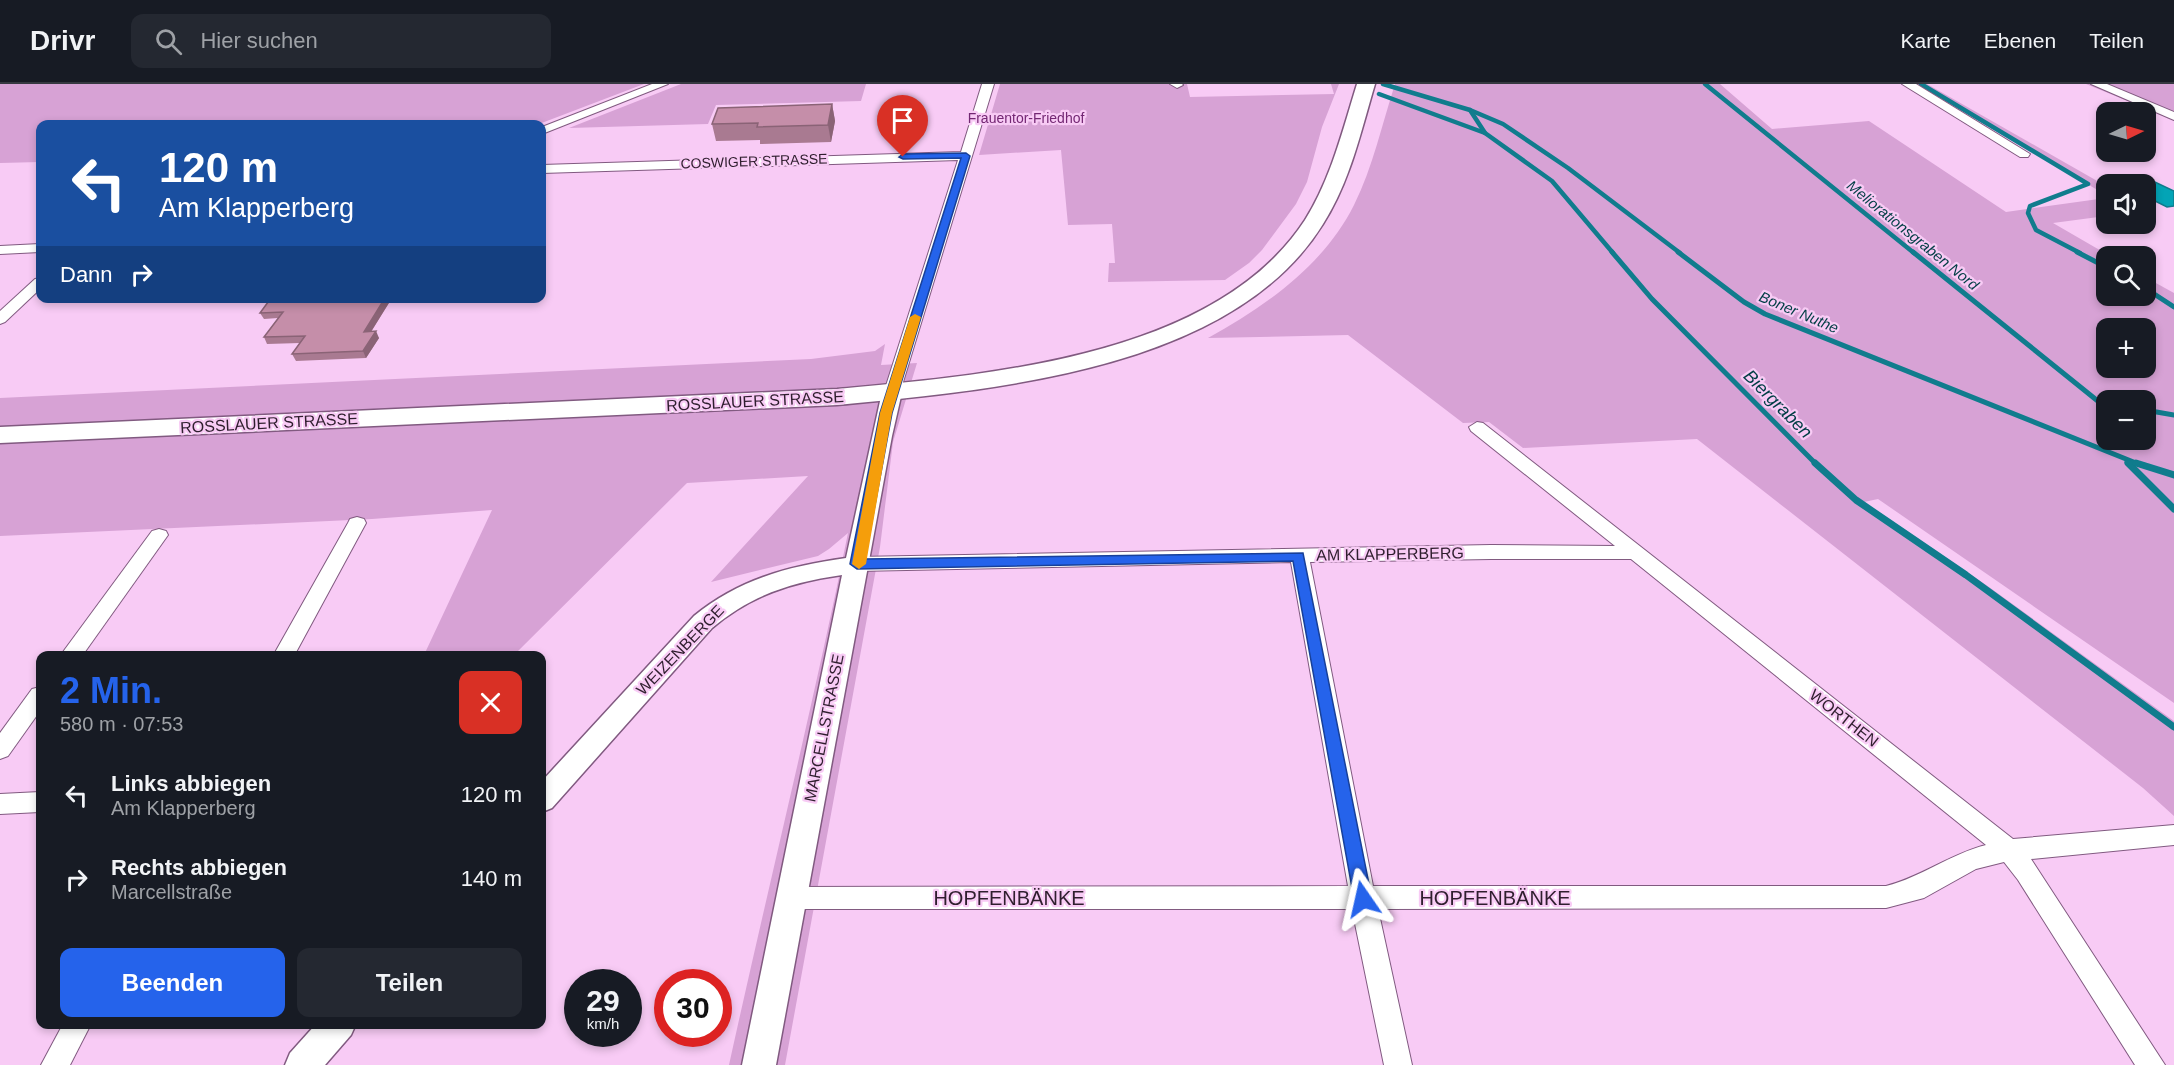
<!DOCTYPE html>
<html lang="de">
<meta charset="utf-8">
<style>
body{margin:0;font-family:Helvetica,sans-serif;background:#242831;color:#f1f3f6;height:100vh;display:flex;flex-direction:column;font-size:22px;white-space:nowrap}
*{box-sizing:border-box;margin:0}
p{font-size:20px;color:#9ea1a6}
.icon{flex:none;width:33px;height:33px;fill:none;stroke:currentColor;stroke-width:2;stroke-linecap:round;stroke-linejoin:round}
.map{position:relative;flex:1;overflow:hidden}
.sheet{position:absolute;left:36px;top:567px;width:510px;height:378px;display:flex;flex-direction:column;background:#171b24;border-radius:12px;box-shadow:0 3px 9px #0003}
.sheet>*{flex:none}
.guide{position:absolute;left:36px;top:36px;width:510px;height:183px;border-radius:12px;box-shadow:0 3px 9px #0003;background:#1a4fa0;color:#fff;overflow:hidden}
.needle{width:39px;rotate:85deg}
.buttons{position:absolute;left:2096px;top:18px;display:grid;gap:12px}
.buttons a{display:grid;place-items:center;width:60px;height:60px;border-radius:12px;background:#171b24;box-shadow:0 3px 9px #0003;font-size:30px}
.speed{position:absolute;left:564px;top:885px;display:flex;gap:12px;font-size:30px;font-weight:700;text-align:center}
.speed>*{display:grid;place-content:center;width:78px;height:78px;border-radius:50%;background:#171b24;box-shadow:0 3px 9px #0003;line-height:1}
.speed small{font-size:15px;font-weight:400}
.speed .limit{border:9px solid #d22;background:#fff;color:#111}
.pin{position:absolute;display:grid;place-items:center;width:51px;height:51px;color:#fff;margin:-62px -26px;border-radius:50% 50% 50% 0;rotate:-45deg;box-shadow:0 0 6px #0007}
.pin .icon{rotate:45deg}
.me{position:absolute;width:66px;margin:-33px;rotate:349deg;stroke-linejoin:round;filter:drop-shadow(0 0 4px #0008)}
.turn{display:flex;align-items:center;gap:21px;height:126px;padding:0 24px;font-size:27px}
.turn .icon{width:78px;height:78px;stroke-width:2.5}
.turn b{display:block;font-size:42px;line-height:51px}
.then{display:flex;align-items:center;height:57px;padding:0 24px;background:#0003;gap:12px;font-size:22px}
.round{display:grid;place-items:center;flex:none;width:63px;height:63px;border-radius:12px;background:#242831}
.overview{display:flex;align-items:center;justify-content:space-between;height:102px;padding:0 24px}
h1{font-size:36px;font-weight:600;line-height:45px;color:#2563eb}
.button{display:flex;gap:12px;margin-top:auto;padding:12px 24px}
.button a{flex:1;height:69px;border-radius:12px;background:#2563eb;color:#fff;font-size:24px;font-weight:600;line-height:69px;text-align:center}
.button a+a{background:#242831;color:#f1f3f6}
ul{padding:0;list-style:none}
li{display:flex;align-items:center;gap:18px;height:84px;padding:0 24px}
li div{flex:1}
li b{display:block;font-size:22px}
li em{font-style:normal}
header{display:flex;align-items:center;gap:36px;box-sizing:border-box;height:84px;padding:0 30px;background:#171b24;border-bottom:2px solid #363941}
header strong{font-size:28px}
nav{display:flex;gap:33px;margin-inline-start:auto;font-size:21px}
.search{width:420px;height:54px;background:#242831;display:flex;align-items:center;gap:15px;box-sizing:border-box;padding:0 21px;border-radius:12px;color:#9ea1a6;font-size:22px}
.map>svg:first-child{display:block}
</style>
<header>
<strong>Drivr</strong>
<div class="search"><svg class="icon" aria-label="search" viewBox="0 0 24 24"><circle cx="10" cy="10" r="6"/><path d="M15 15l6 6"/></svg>Hier suchen</div>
<nav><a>Karte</a><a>Ebenen</a><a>Teilen</a></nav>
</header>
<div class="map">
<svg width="2174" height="981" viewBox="0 0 2174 981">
<rect width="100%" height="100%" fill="#f8cbf5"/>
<g fill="#d7a2d5" fill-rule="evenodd">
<path d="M0,0H644L539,40H40V78L0,79Z"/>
<path d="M681,0H866L861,17L716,21L708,40L569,44Z"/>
<path d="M1000,0H1187L1190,13L1334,10L1331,0H1339L1322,43L1307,98L1296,120L1262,166L1249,179L1225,196L1108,198L1109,179H1115L1112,140L1068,141L1061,66L979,71Z"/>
<path d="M1395,0H1720L1772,45L1869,37L2006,128L2106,114V132L2053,139L2110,172H2106V212H2145V193L2174,209V619L1878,415L1864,418L1989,503L2174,637V732L2143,704L1697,355L1523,364L1489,338L1463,339L1348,251L1208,254C1265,223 1324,181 1354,121C1373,83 1382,40 1395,0ZM2106,244H2145V284H2106ZM2106,316H2145V356H2106Z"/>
<path d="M1917,0H1927L2106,102V111Z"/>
<path d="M2086,0H2174V36Z"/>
<path d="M885,260L881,281L917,279L893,358L880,463L785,981H729C768,803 812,627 848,449L829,465L818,472L711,498L808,392L687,399L514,571H424L492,426L372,435L0,452V314L811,275L875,267Z"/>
</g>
<path fill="#03a4b6" stroke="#107c8d" stroke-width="1.5" d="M2140,91L2174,107V122L2167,123L2145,112V100H2123L2113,95Z"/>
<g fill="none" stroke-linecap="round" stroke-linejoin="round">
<g stroke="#107c8d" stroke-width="4.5">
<path d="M1383,0L1470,26L1503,40L1568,84L1680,169"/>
<path d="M1705,0L1914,169"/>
<path d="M1921,0L2088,100L2030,122L2028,129L2036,146L2080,169"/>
<path d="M1379,10L1485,49L1552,97L1613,169"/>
<path d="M1470,26L1485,49"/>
</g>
<g stroke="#107c8d" stroke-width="5">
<path d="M1612,168L1652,215L1817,381"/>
<path d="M1678,168L1744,218L1765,230L2141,381"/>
<path d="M1913,168L2099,318L2106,320"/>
<path d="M2077,168L2106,183"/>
<path d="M2145,204L2174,223"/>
<path d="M2145,326L2174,331"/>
<path d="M2127,378L2130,381"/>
</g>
<g stroke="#107c8d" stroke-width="7">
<path d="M1815,379L1856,416L1966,491L2174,643"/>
<path d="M2128,379L2174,425"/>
<path d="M2136,379L2174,391"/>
</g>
<g stroke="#815a80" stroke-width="2">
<g id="minor">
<path d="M652,0H668L542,50V43Z"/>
<path d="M982,0H994L900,308L892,313L884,308L958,76L542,89V81L961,68Z"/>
<path d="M1170,0H1182L1183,1L1177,4Z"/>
<path d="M1902,0H1916L2030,70L2028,73H2020Z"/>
<path d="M2091,0H2107L2174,28V36Z"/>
<path d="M40,160V168L0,170V162Z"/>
<path d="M40,194V205L5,238L0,240V227L35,195Z"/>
<path d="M1477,338L1483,339L2013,755L2174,741V761L2031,775L2165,981H2135L2018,796L2004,778L1976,785L1924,814L1886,824L1378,825L1412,981H1384L1352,825H792L783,822L779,814L783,806L792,803L1348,802L1291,478L857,487L850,485L847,480L850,475L857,473L1491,461L1615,462L1471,347L1469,343ZM1491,475H1631L1986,761C1950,770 1922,793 1886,802H1373L1310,478Z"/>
<path d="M357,433L364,435L366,439L294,572H273L348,439L350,435Z"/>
<path d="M159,445L166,447L168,451L82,572H60L152,447Z"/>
<path d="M40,603V627L8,672L0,675V649L32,605Z"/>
<path d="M40,708V728L0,730V710Z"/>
<path d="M63,940H91L70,981H41Z"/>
</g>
</g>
<g stroke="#815a80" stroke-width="3">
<g id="tertiary">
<path d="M892,302L899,304L902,308L892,352L776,981H742L842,491C792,498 751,511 712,544L552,724L542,728V697L694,532C739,495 789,482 846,474L882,308L885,304Z"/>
<path d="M316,940H356L351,951L325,981H285L290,969Z"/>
</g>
</g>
<g stroke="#815a80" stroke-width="3">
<path id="primary" d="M1357,0H1375C1361,47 1350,98 1323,140C1232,287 992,306 837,321L0,359V343L837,305C986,291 1215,274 1305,136C1331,95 1343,45 1357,0Z"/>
</g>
<use href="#minor" fill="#fff" fill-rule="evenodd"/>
<use href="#tertiary" fill="#fff" fill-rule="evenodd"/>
<use href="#primary" fill="#fff" fill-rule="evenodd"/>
</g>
<g fill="#a97a91">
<path d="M832,20L835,37L831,58L760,60V56L716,57L712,40Z"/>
<path d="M271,214H392L371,248L379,254L366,274L296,277L292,270L300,259L267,260L264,253L278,234L264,235L260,229Z"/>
</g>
<g fill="#8a6376">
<path d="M832,20L835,37L831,58L828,41Z"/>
<path d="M385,214H392L367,254L364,248Z"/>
<path d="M376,247L379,254L366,274L363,267Z"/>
</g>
<g fill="#c58ea9" stroke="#8a6376" stroke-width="1.5">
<path d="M832,20L828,41L757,43L758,39L712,40L718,24Z"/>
<path d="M271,214H385L364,248L376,247L363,267L292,270L305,252L264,253L283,228L260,229Z"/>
</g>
<path fill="#2563eb" stroke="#184099" stroke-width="1.5" d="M966,69L970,72L892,329L865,475L1303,469L1372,815L1369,820L1363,822L1357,820L1354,815L1293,477L857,485L850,480L880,329L961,74L903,75L899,73L903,70Z"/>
<path fill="#f59e0b" d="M915,230L921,233L892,329L866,480L859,485L852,480L880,329L910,233Z"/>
<g text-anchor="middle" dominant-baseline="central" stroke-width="4.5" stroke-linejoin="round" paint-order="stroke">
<g font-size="14" fill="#732773" stroke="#f8cbf5">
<text x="1026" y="34">Frauentor-Friedhof</text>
</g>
<g font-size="14" fill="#2f1e2e" stroke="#f8cbf5">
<text transform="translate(754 77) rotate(-2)">COSWIGER STRASSE</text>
</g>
<g font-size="15" font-style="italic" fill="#003d44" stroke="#f8cbf5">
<text transform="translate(1913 151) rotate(39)">Meliorationsgraben Nord</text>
<text transform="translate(1799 228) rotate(23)">Boner Nuthe</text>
</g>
<g font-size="16" fill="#2f1e2e" stroke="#f8cbf5">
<text transform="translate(755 317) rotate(-3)">ROSSLAUER STRASSE</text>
<text transform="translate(269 339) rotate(-3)">ROSSLAUER STRASSE</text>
<text transform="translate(1390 470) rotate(-1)">AM KLAPPERBERG</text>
<text transform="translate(680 566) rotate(-46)">WEIZENBERGE</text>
<text transform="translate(1844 634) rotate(38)">WORTHEN</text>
<text transform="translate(824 644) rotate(-79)">MARCELLSTRASSE</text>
</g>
<g font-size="18" font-style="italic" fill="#003d44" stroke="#f8cbf5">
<text transform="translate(1778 320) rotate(45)">Biergraben</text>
</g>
<g font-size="20" fill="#2f1e2e" stroke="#f8cbf5">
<text x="1009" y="814">HOPFENBÄNKE</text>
<text x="1495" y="814">HOPFENBÄNKE</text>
</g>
</g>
</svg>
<div class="buttons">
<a><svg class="needle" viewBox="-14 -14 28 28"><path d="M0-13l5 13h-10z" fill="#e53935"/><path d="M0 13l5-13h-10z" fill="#9ea1a6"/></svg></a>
<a><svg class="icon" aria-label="sound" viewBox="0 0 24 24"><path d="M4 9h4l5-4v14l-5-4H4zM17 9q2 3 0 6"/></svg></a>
<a><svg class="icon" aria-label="search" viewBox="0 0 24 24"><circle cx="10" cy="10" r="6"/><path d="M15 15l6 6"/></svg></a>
<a>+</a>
<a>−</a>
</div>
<div class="speed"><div>29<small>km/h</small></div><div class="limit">30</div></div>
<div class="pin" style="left:903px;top:73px;background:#d93025"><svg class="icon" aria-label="arrive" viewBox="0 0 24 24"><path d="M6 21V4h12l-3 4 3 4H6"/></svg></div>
<svg class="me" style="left:1363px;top:815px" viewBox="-20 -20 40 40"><path d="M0-17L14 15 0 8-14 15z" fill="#2563eb" stroke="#fff" stroke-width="4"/></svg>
<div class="guide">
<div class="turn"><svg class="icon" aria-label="left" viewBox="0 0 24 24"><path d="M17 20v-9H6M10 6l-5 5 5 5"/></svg><div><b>120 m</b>Am Klapperberg</div></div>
<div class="then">Dann<svg class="icon" aria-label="right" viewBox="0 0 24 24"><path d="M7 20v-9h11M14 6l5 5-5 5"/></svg></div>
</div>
<section class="sheet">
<div class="overview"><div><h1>2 Min.</h1><p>580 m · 07:53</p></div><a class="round" style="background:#d93025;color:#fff"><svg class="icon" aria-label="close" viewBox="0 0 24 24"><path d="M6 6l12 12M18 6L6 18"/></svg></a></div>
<ul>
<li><svg class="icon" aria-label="left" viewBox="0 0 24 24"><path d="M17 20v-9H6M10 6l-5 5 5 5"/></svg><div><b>Links abbiegen</b><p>Am Klapperberg</p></div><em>120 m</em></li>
<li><svg class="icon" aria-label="right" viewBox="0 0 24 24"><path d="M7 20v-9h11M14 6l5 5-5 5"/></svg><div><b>Rechts abbiegen</b><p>Marcellstraße</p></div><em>140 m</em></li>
</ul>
<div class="button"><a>Beenden</a><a>Teilen</a></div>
</section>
</div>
